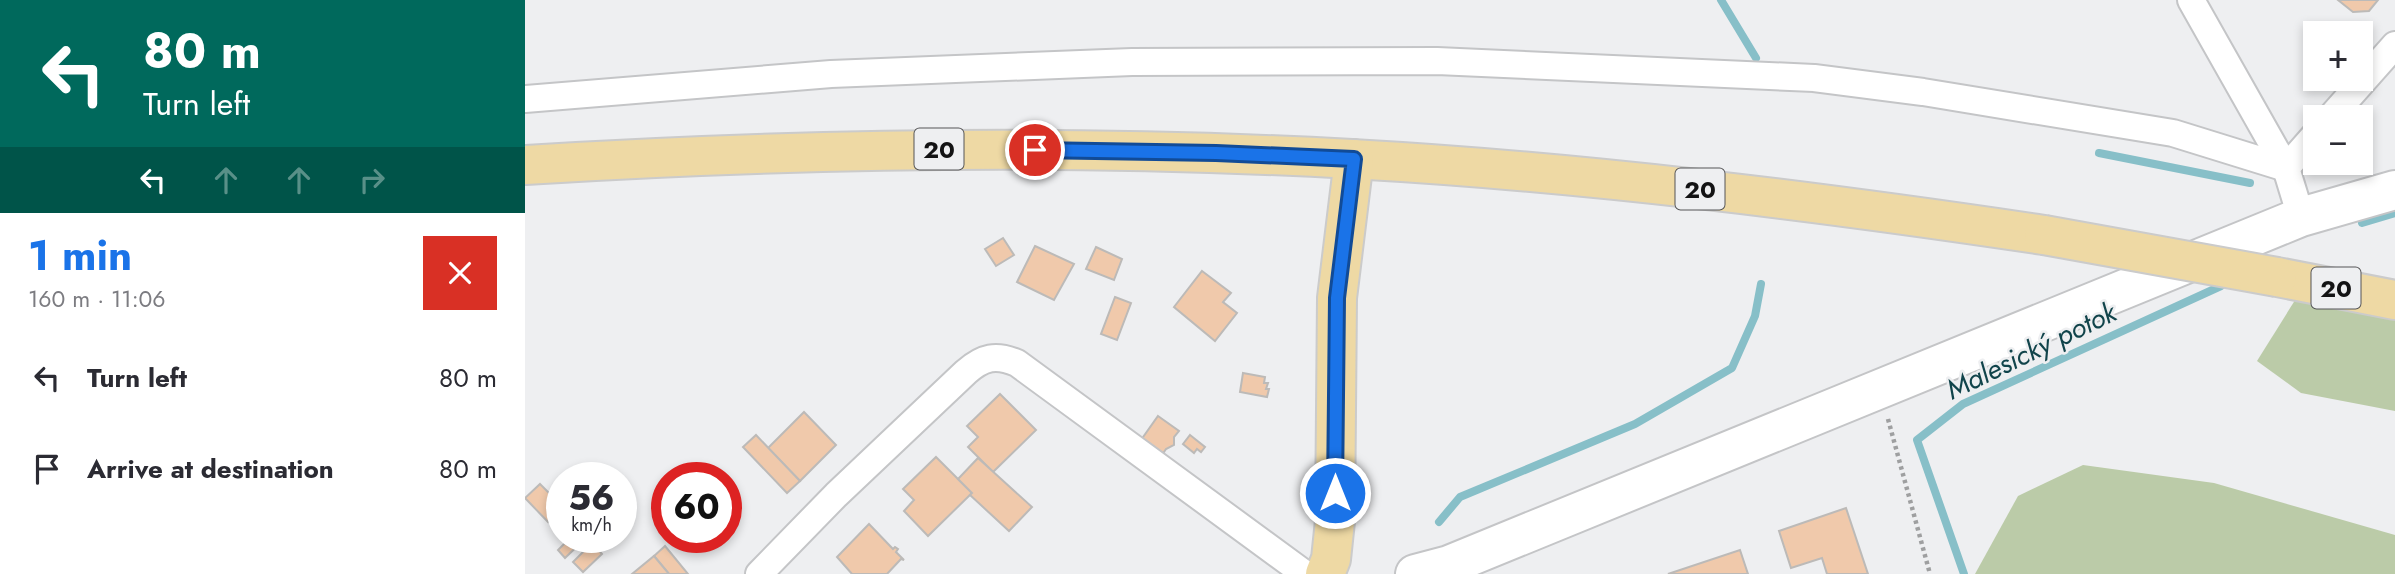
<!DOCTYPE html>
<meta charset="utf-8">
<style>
body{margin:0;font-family:Jost,sans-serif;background:#f2f2f3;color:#2b2b33;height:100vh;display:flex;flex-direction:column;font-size:26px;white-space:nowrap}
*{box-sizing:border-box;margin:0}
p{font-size:23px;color:#7c7c81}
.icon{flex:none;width:38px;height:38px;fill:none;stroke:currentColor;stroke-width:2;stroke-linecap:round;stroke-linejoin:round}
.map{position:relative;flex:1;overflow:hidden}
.sheet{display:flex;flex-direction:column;background:#fff;width:525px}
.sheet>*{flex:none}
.banner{background:#00695c;color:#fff;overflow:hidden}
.controls{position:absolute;left:1778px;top:21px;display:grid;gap:14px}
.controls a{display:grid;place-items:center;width:70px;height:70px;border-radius:0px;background:#fff;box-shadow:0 4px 10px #0003;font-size:35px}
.speed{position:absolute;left:21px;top:462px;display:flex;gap:14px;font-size:35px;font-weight:700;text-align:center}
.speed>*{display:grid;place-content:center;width:91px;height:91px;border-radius:50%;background:#fff;box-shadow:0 4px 10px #0003;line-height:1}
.speed small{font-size:18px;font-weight:400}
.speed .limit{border:10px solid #d22;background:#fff;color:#111}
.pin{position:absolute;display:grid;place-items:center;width:60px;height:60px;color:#fff;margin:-30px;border:4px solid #fff;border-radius:50%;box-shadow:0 2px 7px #0007}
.me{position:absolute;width:77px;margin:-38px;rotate:0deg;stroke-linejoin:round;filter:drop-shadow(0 0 5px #0008)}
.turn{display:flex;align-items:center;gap:24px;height:147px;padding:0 28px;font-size:32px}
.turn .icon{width:91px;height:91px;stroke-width:2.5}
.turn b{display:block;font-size:49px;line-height:60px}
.lanes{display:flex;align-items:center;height:66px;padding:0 28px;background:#0003;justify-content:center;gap:35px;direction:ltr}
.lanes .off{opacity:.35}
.round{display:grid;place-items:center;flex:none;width:74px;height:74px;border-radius:0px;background:#f2f2f3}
.headline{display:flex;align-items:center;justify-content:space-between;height:119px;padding:0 28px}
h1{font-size:42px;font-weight:700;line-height:52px;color:#1a73e8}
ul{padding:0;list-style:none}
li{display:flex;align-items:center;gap:21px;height:91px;padding:0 28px}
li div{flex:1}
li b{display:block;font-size:26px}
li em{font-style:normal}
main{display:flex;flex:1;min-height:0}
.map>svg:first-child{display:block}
</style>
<main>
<section class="sheet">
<div class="banner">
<div class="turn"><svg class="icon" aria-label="left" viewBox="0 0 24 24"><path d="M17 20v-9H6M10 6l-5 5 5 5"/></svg><div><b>80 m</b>Turn left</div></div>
<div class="lanes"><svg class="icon" aria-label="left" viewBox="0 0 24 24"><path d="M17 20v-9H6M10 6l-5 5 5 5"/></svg><svg class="icon off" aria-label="ahead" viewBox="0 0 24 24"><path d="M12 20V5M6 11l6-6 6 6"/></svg><svg class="icon off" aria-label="ahead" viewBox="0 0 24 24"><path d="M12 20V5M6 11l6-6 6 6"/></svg><svg class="icon off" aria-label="right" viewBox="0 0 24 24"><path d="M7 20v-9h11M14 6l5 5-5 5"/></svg></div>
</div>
<div class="headline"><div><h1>1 min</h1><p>160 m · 11:06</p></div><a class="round" style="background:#d93025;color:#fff"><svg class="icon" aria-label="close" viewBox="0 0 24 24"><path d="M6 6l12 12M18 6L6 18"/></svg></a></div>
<ul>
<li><svg class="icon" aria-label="left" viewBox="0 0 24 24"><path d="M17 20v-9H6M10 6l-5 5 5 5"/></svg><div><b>Turn left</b></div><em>80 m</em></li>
<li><svg class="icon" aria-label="arrive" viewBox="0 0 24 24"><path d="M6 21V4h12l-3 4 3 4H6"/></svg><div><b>Arrive at destination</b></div><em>80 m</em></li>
</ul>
</section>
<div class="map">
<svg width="1870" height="574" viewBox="0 0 1870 574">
<rect width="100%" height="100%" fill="#eeeff1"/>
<g fill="#bbcba8">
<path d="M1772,297L1870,316V411L1776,393L1732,361Z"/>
<path d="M1558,465L1689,483L1870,535V574H1450L1493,496Z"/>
</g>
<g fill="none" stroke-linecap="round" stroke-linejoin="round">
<g stroke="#87bfc8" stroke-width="8">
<path d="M1196,0L1231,58"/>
<path d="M1574,153L1725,183"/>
<path d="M1837,223L1870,213"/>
<path d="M914,522L935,497L1110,424L1207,368L1230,316L1236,284"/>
<path d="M1439,574L1392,440L1438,404L1696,286"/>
</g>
</g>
<g fill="#f0c9ab" stroke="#bcbab8" stroke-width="2">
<path d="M1813,0H1853L1844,11L1828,12Z"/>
<path d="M478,238L489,255L471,266L460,249Z"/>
<path d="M510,246L549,264L529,300L492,282Z"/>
<path d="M571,247L597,259L589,280L561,269Z"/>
<path d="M677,271L706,293L698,302L712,313L690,341L649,307Z"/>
<path d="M590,297L606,303L592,340L576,334Z"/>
<path d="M718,373L740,377L739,383H743L741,389H744L742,397L715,392Z"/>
<path d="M475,394L511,430L468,472L443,447L453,437L442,426Z"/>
<path d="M279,412L311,445L275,481L243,448Z"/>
<path d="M633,416L654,431L649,437V445L641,449L637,455L616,440Z"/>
<path d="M231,435L275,481L262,493L218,447Z"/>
<path d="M665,435L680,447L676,452L672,449L669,453L658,444Z"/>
<path d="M411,457L447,493L403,536L379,511L389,500L378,489Z"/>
<path d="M453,458L507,507L484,531L445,495L447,493L433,479Z"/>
<path d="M15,484L37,506L23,522L0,498Z"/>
<path d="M1321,508L1343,574H1302L1297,558L1266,568L1254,531Z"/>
<path d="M344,524L368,549L370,547L373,549L371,552L379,560L376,559L362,574H327L312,557Z"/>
<path d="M46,537H62L40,558L33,550Z"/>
<path d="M67,543L77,554L58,572L48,562Z"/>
<path d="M140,546L163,574H144L129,556Z"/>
<path d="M1215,550L1223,574H1143Z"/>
<path d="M129,556L144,574H107Z"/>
</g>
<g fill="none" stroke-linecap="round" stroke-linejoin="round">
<g stroke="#c4c5c7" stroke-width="30">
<g id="street">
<path d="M1666,0L1761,168L1776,217"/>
<path d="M0,99L306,74L607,62L912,61L1289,78L1398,92L1648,133L1761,168"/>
<path d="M1806,117L1870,45"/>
<path d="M1761,168L1790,135"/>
<path d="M234,574L311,495L441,372C458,357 471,354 492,363L780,574"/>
</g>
</g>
<g stroke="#c4c5c7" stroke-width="42">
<path id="secondary" d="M890,574L924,565L1776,217L1870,190"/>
</g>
<g stroke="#cbcbcb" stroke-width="42">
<g id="primary">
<path d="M0,165C276,148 551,144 827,159C1059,172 1290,201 1519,235"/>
<path d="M1752,277L1870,300"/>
<path d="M800,574L806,559L810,521L812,298L829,159"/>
</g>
</g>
<path stroke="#9e9fa0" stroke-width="4.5" stroke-dasharray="3.5 3.5" stroke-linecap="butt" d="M1363,419L1405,574"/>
<use href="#street" stroke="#fff" stroke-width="26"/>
<use href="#secondary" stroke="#fff" stroke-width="38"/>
<use href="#primary" stroke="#eed9a4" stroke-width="38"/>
<g stroke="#cbcbcb" stroke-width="42" stroke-linecap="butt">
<path id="primary-bridge" d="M1519,235L1752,277"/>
</g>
<use href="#primary-bridge" stroke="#eed9a4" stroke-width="38"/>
</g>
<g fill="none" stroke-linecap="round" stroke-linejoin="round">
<g stroke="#114b97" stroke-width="18">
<path id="route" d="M510,150L691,153L829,159L812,298L810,493"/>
</g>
<use href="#route" stroke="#1a73e8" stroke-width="12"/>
</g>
<g text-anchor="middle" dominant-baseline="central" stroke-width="5" stroke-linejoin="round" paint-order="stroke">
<g fill="#eeeff1" stroke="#555556" stroke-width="2">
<rect x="389.5" y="128.5" width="49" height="41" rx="5"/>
<rect x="1150.5" y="168.5" width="49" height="41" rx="5"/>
<rect x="1786.5" y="267.5" width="49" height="41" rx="5"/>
</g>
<g font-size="24" font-weight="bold" fill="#131314">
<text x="414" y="149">20</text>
<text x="1175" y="189">20</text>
<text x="1811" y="288">20</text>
</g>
<g font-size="28" font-style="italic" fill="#11444b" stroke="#eeeff1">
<text transform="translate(1506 351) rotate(-26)">Malesický potok</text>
</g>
</g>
</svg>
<div class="controls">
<a>+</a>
<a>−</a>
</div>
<div class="speed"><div>56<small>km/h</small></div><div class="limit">60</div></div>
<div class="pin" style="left:510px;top:150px;background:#d93025"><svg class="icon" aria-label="arrive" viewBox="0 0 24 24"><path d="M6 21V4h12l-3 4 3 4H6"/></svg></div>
<svg class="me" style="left:810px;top:493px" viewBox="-20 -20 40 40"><circle r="17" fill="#1a73e8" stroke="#fff" stroke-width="3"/><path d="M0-11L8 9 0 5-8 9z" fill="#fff"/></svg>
</div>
</main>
